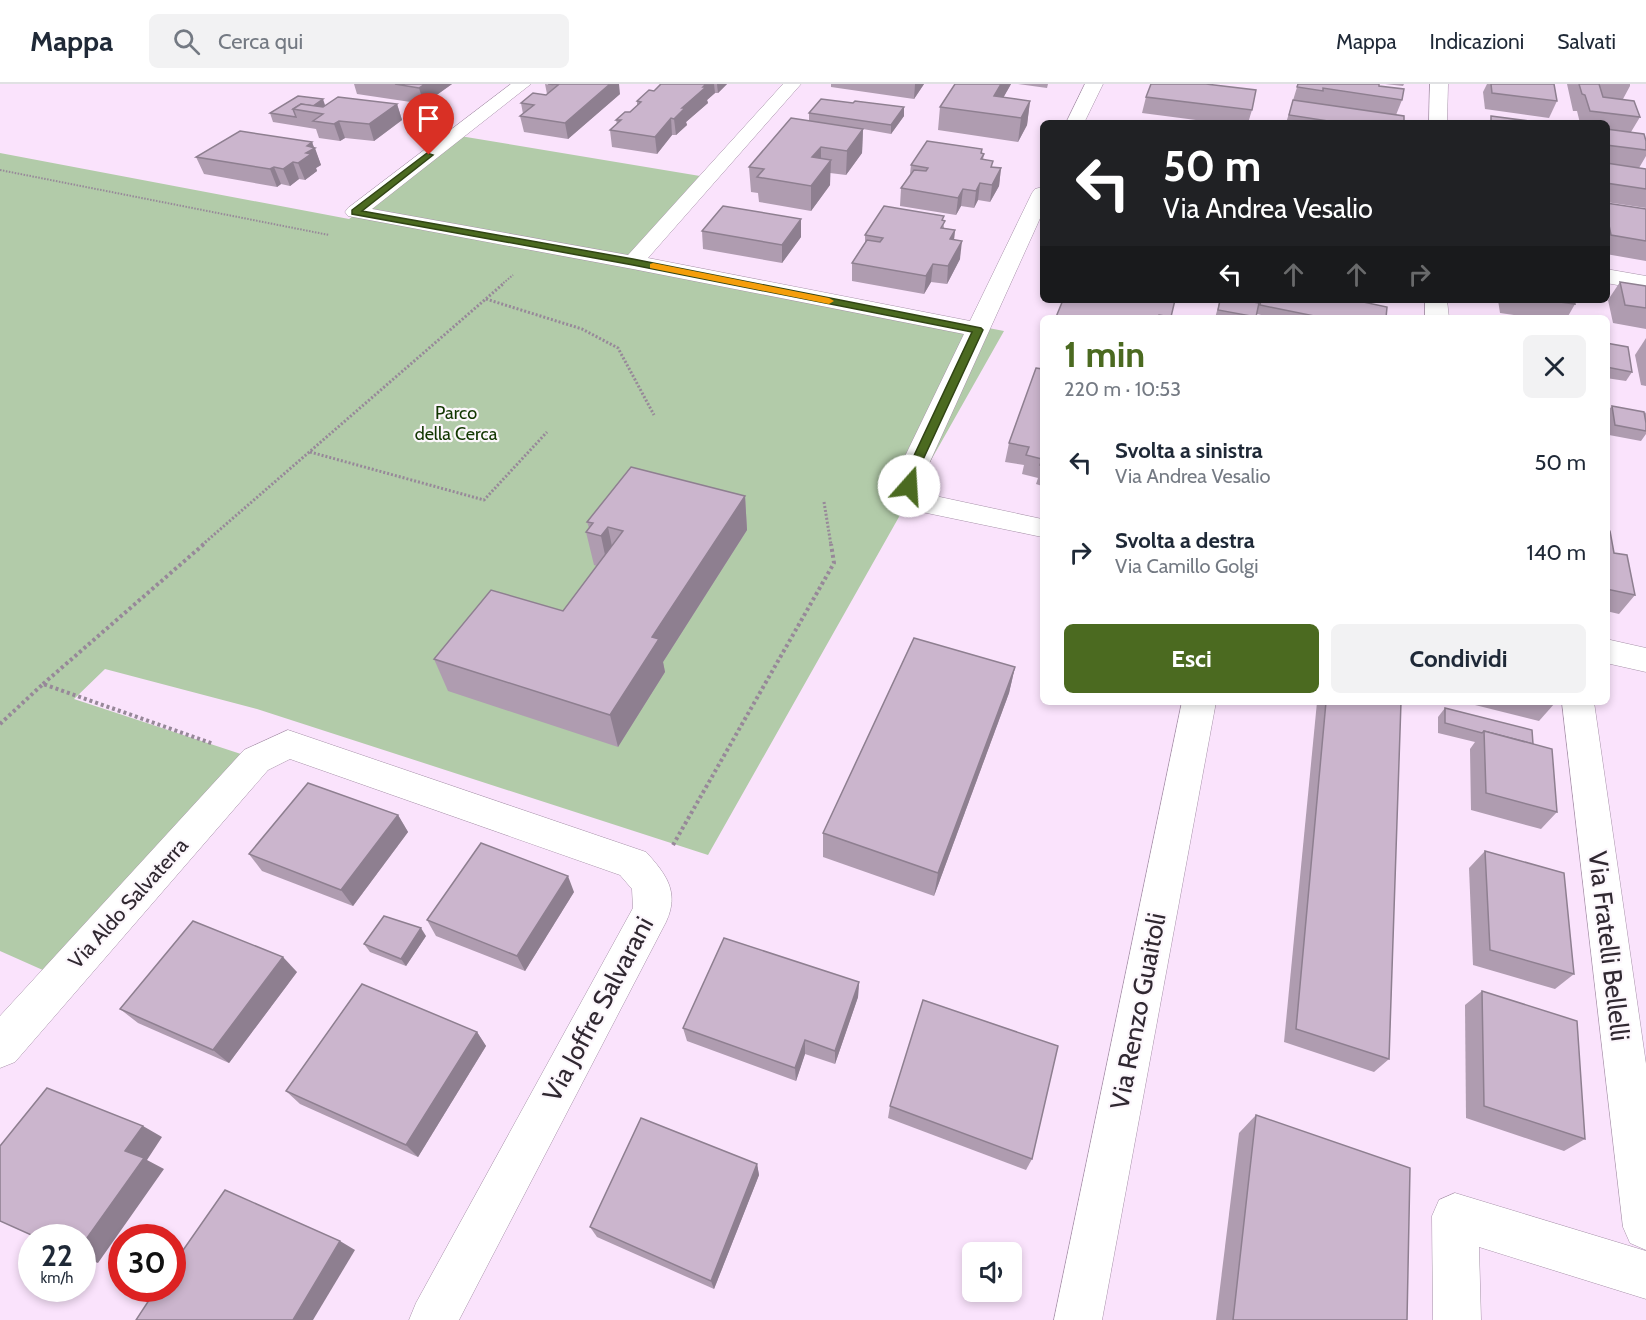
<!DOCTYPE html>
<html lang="it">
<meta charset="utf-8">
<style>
body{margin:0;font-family:Cabin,sans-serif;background:#f2f2f3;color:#1f2937;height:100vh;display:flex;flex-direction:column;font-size:22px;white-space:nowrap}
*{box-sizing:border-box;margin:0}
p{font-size:20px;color:#747a83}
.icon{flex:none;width:33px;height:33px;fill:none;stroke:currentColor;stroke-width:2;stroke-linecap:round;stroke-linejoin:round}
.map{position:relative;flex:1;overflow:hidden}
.drawer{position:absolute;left:1040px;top:231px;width:570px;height:390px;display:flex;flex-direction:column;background:#fff;border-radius:9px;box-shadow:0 3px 9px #0003}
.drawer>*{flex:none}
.hud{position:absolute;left:1040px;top:36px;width:570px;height:183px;border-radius:9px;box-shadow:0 3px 9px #0003;background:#202124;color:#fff;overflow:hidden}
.fabs{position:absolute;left:962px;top:1158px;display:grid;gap:12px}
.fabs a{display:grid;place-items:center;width:60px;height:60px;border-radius:9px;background:#fff;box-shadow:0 3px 9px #0003;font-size:30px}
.speed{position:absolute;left:18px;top:1140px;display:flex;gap:12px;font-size:30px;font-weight:700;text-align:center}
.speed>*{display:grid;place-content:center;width:78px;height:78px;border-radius:50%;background:#fff;box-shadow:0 3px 9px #0003;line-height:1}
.speed small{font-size:15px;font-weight:400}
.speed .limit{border:9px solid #d22;background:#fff;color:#111}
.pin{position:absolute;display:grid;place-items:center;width:51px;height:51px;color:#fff;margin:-62px -26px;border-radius:50% 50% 50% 0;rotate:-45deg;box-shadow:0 0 6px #0007}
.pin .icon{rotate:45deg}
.me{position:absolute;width:66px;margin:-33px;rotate:19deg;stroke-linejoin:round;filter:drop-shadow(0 0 4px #0008)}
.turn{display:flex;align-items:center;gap:21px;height:126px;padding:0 24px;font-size:27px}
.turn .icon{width:78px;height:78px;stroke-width:2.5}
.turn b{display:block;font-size:42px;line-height:51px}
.lanes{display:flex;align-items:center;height:57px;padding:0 24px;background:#0003;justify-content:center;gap:30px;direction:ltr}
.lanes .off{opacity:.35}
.round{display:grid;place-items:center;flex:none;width:63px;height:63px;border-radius:9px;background:#f2f2f3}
.overview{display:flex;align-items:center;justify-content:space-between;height:102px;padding:0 24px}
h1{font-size:36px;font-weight:700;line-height:45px;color:#4b6a20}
.cta{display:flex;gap:12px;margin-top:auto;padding:12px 24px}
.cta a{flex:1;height:69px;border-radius:9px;background:#4b6a20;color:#fff;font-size:24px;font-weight:700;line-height:69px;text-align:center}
.cta a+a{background:#f2f2f3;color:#1f2937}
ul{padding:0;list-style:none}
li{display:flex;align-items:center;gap:18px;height:90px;padding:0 24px}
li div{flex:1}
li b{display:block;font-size:22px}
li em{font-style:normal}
header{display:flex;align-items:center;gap:36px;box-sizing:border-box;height:84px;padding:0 30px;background:#fff;border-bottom:2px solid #e0e1e3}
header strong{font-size:28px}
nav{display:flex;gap:33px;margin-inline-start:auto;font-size:21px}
.search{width:420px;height:54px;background:#f2f2f3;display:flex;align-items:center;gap:15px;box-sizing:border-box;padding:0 21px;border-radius:9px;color:#747a83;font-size:22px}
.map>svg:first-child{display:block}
</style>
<header>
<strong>Mappa</strong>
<div class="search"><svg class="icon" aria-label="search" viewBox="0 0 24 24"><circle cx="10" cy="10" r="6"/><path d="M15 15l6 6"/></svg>Cerca qui</div>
<nav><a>Mappa</a><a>Indicazioni</a><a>Salvati</a></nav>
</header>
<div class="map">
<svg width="1646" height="1236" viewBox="0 0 1646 1236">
<rect width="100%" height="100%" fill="#fae3fc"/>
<path fill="#b2cba9" d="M460,52L712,94L637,176L1004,247L708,771L257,625L105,585L74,615L250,673L54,891L0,867V69L349,135Z"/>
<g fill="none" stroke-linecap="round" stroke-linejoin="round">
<g stroke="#a792a9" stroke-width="1">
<g id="minor">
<path d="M511,0H531L372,125L628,171L783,0H801L648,174L970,237L1032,109L1035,105L1042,103V130L923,393L924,402L940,413L1042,435V453L922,428C908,419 897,410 895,393L964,250L633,185L348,132L345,128L348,124Z"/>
<path d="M1085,0H1103L1084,39H1066Z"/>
<path d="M1430,0H1448L1447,39H1429Z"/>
<path d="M1606,185L1646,192V206L1606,199Z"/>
<path d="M1425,216H1447L1449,234H1425Z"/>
<path d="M1606,555L1646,564V588L1606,579Z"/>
<path d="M1182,618H1216L1102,1236H1054Z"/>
<path d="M1562,618H1594L1646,980V1166L1630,1159L1623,1143Z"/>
<path d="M288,646L646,768C666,790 680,808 666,838L459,1236H409L416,1219L633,824L632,805L620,791L290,675L268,686L15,978L0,984V932L244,666Z"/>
<path d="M1455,1109L1646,1167V1215L1479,1163L1481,1236H1433L1432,1132L1439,1116Z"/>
</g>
</g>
<g stroke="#978899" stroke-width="2" stroke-dasharray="1.5 1.5" stroke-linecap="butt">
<path d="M0,86L329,151"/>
<path d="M501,201L513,191"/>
</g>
<g stroke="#978899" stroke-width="3" stroke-dasharray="2 2" stroke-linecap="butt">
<path d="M486,215L582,245L618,264L654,331"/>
<path d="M310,368L484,416L547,348"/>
<path d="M824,418L831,461"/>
<path d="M202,461L503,200"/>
</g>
<g stroke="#978899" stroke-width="4" stroke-dasharray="3 3" stroke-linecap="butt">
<path d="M43,600L204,460"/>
<path d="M0,640L43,600L214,660"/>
<path d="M673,761L834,479L831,460"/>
</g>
<use href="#minor" fill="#fff" fill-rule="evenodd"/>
</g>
<g fill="#af9cb0">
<path d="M354,0H452L424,20L357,10Z"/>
<path d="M545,0L620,10L568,55L524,48L520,32L523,30L521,19L546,11L547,10Z"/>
<path d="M660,0H727L718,9H715L707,16L708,19L686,38L687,41L676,51H672L657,70L612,63L610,46L617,40L616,36L630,28L637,22V17L654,7Z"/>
<path d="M831,0H924L914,15L831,3Z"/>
<path d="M955,0H1011L1003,14L1030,17L1027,41L1018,58L938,46L940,23Z"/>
<path d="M1018,0H1048L1047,4Z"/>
<path d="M1298,0L1379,2L1402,16L1396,31L1404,39H1286Z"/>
<path d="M1385,0H1404L1403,2Z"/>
<path d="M1487,0H1554L1557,17L1549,34L1485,25L1483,8Z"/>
<path d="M1567,0H1630V2L1623,15L1640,33L1631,48L1646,57V72L1639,84L1646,105V124L1606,118V39H1580L1577,27H1573Z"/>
<path d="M298,12L325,22L397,20L402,36L374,57L345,54L340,57L319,54L316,45L273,38L270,29Z"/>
<path d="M1146,13L1252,26L1248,39H1219L1142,29Z"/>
<path d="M853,19L904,23V32L891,50L863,45L862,69L846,91L830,89V101L811,127L759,118L758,109L751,108L749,83L809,37V29Z"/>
<path d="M312,58L321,81L316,84L317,87L305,96L299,95L290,102L281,100L277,103L204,90L196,73Z"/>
<path d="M982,65V69L984,70L983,76L993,83L1001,84L999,102L990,118L978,116L974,124L961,122L956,131L900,122L901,104L910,90L911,81Z"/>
<path d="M1606,119L1646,125V177L1606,170Z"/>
<path d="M943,137L944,144L955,146L954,156L960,175L947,200L931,198L924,210L852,197V179L865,159V151Z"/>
<path d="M702,147L801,153L782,179L703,165Z"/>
<path d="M1620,198L1646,202V245L1613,239L1608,216Z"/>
<path d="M1063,216H1175L1170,234H1056Z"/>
<path d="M1220,216L1259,219L1260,216H1354L1386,234H1274L1257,230L1256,234H1215Z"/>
<path d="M1498,216H1574L1575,220L1567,234H1534L1500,229Z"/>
<path d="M1646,254V302L1641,301L1635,271Z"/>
<path d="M1606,259L1632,288L1626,297L1606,294Z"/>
<path d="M1042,285V402L1036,400L1038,394L1022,390L1024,381L1005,378L1009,359Z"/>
<path d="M1612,322L1644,331L1646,328V350L1641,357L1609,351L1606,340V329Z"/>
<path d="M745,412L747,446L663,578L665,588L618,663L448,607L434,575L563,527L597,482L594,481L586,448L589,444L587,438Z"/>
<path d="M1606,446L1614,469L1635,511L1619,530L1606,527Z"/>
<path d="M1015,583L1009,609L934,812L823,773V749Z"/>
<path d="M1317,618H1401L1389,975L1374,988L1284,958Z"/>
<path d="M1463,618H1555V619L1539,637Z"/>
<path d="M1445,624L1533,660L1557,728L1541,745L1471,726L1470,665L1475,658L1438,649V633Z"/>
<path d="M398,731L408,748L353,822L262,787L249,770Z"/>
<path d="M1485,767L1574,890L1555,905L1473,881L1469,784Z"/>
<path d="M574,808L525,887L436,852L427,836Z"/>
<path d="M426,852L406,882L370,868L364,860Z"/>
<path d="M297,888L229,979L138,939L120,925Z"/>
<path d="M859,898L858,913L835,980L805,970L796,997L687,957L683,944Z"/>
<path d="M1482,907L1585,1055L1564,1067L1466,1034L1465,921Z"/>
<path d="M477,948L486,962L418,1073L300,1020L286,1007Z"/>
<path d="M890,1022L1032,1075L1026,1086L888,1034Z"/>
<path d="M1256,1031L1407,1236H1216L1239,1049Z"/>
<path d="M757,1080L759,1091L714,1205L597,1153L590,1143Z"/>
</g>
<g fill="#8e7f90">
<path d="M425,0H452L424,20L419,4Z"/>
<path d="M610,0H619L620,10L568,55L565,39Z"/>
<path d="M706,0H714L715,9L707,16L708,19L686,38L687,41L676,51L674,35L682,24Z"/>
<path d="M717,0H727L718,9Z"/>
<path d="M915,0H924L914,15Z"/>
<path d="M1001,0H1011L994,30V12Z"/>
<path d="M323,15L326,24L305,27Z"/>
<path d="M1030,17L1027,41L1018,58L1021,34Z"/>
<path d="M397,20L402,36L374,57L369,40Z"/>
<path d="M904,23V32L891,50V41Z"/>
<path d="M671,34L672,51L657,70L655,53Z"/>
<path d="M339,37L345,54L340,57L334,40Z"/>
<path d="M863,45L862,69L846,91L847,67Z"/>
<path d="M312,58L314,64H315L321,81L316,84L317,87L305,96L298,79L307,62Z"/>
<path d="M821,63V87L812,73Z"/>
<path d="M831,76L830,101L811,127V102Z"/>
<path d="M293,78L299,95L290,102L283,85Z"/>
<path d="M274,83L281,100L277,103L270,85Z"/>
<path d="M1001,84L999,102L990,118L992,101Z"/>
<path d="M980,99L978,116L974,124L976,107Z"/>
<path d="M963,105L961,122L956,131L958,114Z"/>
<path d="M801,135V153L782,179V161Z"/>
<path d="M955,146L953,164L950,155Z"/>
<path d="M962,157L960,175L947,200L948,182Z"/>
<path d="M933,180L931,198L924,210L926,192Z"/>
<path d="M745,412L747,446L663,578L665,588L618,663L610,631L652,553Z"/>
<path d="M608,443L615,477L608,485L601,452Z"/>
<path d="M1015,583L1009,609L934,812L938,789Z"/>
<path d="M398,731L408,748L353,822L341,806Z"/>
<path d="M568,792L574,808L525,887L517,872Z"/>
<path d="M421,844L426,852L406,882L401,875Z"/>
<path d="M283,873L297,888L229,979L213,966Z"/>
<path d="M859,898L858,913L835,980V967Z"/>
<path d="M477,948L486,962L418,1073L406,1061Z"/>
<path d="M805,956V970L796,997L795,984Z"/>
<path d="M143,1042L162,1053L147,1076L164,1085L98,1179L82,1173V1161L125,1067Z"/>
<path d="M757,1080L759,1091L714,1205L711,1197Z"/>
<path d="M340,1157L355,1166L313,1236H293Z"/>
</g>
<g fill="#cbb5cd" stroke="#8e7f90" stroke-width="1.5">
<path d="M395,0H425L419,4Z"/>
<path d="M548,0H610L565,39L520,32L534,21L521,19L533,9L546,11L558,1Z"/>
<path d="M661,0H706L703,3H706L682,24H685L674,35L671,34L655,53L610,46L621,36H616L625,28H630L641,18L637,17L649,6L654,7Z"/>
<path d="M955,0H1001L994,12L1030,17L1021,34L940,23Z"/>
<path d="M1151,0H1206L1256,6L1252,26L1146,13Z"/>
<path d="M1298,0H1379V2L1404,5L1402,16L1323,4V7L1297,3Z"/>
<path d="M1491,0H1554L1557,17L1492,9Z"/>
<path d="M1579,0H1599L1603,13L1634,17L1640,33L1590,27L1585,11L1582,10Z"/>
<path d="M298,12L323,15L313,22L301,20L293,25L296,33L270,29Z"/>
<path d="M338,13L397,20L369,40L339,37L334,40L313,37L323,30L293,25L301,20L323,23Z"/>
<path d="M821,15L853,19L855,17L904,23L891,41L809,29Z"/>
<path d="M1293,16L1404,32V39H1341L1289,31Z"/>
<path d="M1491,32L1544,39H1491Z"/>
<path d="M791,34L863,45L847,67L821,63L812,73L831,76L811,102L757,93L764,85L749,83Z"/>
<path d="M1606,45L1644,50L1646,57V66L1606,61Z"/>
<path d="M240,47L312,58L307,62L315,64L306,69L311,70L298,79L293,78L283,85L274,83L270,85L196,73Z"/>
<path d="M927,57L982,65L981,69L984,70L981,75L993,77L991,83L1001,84L992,101L980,99L976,107L963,105L958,114L901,104L914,86L926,87L928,84L911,81Z"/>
<path d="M1606,79L1646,85V105L1606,99Z"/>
<path d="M1606,119L1646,125V157L1611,151L1606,126Z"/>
<path d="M723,122L801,135L782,161L702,147Z"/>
<path d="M884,122L944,132L942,136L945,137L941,144L955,146L950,155L962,157L948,182L933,180L926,192L852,179L867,156L880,158L883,154L865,151Z"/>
<path d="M1620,198L1646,202V224L1625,221Z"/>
<path d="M1063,216H1175L1171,233L1159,231L1158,234L1056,233Z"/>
<path d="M1220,216H1242L1259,219L1256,233L1218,226Z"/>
<path d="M1261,216H1354L1387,223L1386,234H1324L1260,221Z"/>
<path d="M1546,216H1574L1575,220Z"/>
<path d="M1606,259L1628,263L1632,288L1606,283Z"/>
<path d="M1036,284L1042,285V382L1040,381L1042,375L1026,371L1029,363L1009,359Z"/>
<path d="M1612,322L1644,328L1646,339V347L1615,341Z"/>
<path d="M631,383L745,412L652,553L659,555L610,631L434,575L491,506L563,527L623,447L608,443L601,452L586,448L593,439L587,438Z"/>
<path d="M1606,446L1610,447L1614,469L1627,471L1635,511L1606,505Z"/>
<path d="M914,554L1015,583L938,789L823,749Z"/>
<path d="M1326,618H1401L1389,975L1296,945Z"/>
<path d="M1445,624L1532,646L1533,660L1484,647L1482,649L1445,639Z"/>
<path d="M1484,647L1552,665L1557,728L1486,709Z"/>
<path d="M308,699L398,731L341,806L249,770Z"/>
<path d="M481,759L568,792L517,872L427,836Z"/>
<path d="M1485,767L1564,789L1574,890L1490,866Z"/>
<path d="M384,832L421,844L401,875L364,860Z"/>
<path d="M193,837L283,873L213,966L120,925Z"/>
<path d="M724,854L859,898L835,967L805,956L795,984L683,944Z"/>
<path d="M362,900L477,948L406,1061L286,1007Z"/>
<path d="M1482,907L1577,937L1585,1055L1484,1022Z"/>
<path d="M923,916L1058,962L1032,1075L890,1022Z"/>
<path d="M47,1004L143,1042L125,1067L144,1074L82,1161V1154H38L0,1137V1062Z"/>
<path d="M1256,1031L1410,1084L1407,1236H1233Z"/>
<path d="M641,1034L757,1080L711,1197L590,1143Z"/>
<path d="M225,1106L340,1157L293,1236H136L157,1204H172V1182Z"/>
</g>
<path fill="#4b6a20" stroke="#314515" stroke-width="1.5" d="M427,69L433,71L362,127L633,175L981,244L983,246L915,393L913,404H905L904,393L972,248L633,181L352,130V126Z"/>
<path fill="#f59e0b" d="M653,179L829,214L834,217L829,220L650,184V180Z"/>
<g text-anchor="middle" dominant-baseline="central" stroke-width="4.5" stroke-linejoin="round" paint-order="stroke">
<g font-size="18" fill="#113600" stroke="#fcf7fc">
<text x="456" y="329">Parco<tspan x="456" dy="21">della Cerca</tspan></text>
</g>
<g font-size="21" fill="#302831" stroke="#fcf7fc">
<text transform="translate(128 819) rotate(-48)">Via Aldo Salvaterra</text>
</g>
<g font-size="26" fill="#302831" stroke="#fcf7fc">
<text transform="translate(1609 862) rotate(83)">Via Fratelli Bellelli</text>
<text transform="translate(598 925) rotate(-62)">Via Joffre Salvarani</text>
<text transform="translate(1138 927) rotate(-79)">Via Renzo Guaitoli</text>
</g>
</g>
</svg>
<div class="fabs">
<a><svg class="icon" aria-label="sound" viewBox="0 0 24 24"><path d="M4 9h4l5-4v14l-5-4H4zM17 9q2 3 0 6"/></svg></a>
</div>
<div class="speed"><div>22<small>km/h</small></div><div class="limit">30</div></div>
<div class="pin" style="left:429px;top:71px;background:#d93025"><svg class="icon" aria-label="arrive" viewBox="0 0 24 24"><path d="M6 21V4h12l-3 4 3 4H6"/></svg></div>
<svg class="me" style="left:909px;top:402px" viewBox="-20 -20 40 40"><circle r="19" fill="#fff"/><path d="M0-13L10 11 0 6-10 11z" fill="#4b6a20"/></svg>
<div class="hud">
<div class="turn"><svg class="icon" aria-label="left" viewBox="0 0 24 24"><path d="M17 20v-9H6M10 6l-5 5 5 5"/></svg><div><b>50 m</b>Via Andrea Vesalio</div></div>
<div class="lanes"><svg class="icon" aria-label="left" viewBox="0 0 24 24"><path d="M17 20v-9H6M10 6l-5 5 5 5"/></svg><svg class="icon off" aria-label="ahead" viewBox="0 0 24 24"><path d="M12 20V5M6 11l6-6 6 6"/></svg><svg class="icon off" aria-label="ahead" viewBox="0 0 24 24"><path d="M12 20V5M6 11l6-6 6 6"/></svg><svg class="icon off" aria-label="right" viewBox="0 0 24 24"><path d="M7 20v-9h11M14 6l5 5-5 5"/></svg></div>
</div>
<section class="drawer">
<div class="overview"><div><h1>1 min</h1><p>220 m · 10:53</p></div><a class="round"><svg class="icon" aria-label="close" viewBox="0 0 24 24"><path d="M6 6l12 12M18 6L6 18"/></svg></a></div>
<ul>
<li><svg class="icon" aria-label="left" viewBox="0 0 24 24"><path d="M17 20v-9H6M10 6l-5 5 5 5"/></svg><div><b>Svolta a sinistra</b><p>Via Andrea Vesalio</p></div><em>50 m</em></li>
<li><svg class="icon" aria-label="right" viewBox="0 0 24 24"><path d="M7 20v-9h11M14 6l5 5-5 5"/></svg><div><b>Svolta a destra</b><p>Via Camillo Golgi</p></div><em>140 m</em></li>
</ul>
<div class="cta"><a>Esci</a><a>Condividi</a></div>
</section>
</div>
